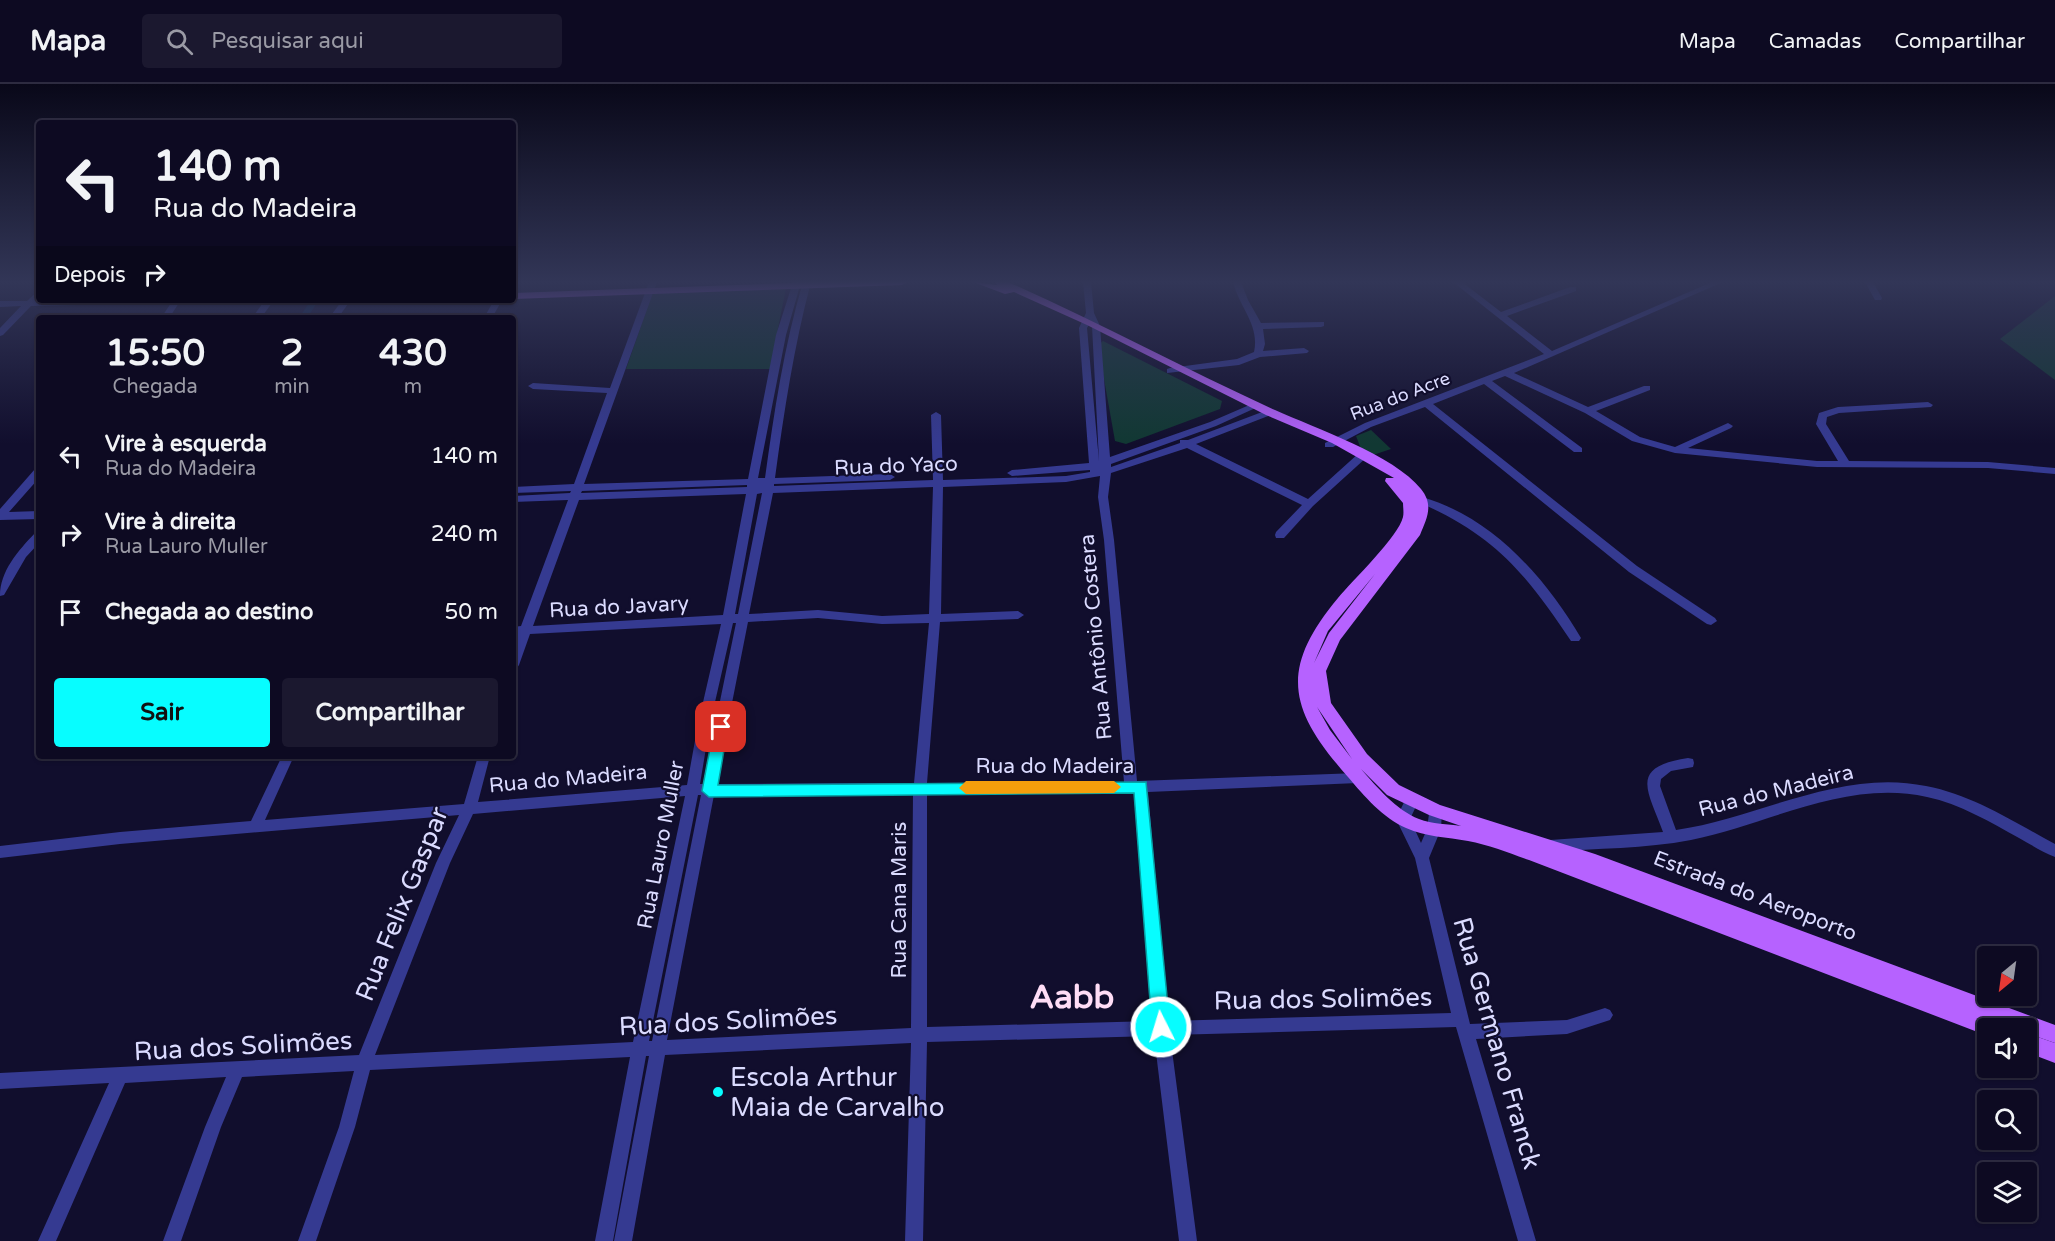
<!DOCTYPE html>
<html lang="pt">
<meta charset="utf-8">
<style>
body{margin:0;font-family:"Varela Round",sans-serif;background:#1b182f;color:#f1f3f6;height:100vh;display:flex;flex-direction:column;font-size:22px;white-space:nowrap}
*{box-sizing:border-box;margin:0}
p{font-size:20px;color:#9a9aa5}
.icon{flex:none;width:33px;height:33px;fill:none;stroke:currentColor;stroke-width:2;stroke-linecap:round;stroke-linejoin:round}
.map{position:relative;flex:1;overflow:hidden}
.details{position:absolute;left:36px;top:231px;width:480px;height:444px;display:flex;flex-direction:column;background:#0d0a22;border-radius:6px;box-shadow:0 2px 4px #0004,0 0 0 2px #2d2b40}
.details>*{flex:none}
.guide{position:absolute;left:36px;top:36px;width:480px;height:183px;border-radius:6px;box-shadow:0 2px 4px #0004,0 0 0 2px #2d2b40;background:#0d0a22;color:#f1f3f6;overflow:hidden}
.needle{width:39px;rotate:209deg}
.tools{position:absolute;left:1977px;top:862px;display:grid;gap:12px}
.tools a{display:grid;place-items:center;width:60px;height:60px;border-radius:6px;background:#0d0a22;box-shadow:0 2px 4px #0004,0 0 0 2px #2d2b40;font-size:30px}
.pin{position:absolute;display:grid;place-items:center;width:51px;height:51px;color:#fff;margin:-26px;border-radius:12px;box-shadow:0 3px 9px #0006}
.me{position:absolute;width:66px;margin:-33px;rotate:355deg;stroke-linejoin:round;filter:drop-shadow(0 0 4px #0008)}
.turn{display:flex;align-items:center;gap:21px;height:126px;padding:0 18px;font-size:27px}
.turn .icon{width:78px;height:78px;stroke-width:2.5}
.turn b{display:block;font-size:42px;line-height:51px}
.then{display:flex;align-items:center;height:57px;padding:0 18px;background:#0003;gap:12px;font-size:22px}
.eta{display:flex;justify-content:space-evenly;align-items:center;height:102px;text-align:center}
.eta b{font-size:36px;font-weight:700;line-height:42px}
.button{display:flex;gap:12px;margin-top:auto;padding:12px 18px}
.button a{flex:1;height:69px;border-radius:6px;background:#07fdff;color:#111;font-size:24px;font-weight:700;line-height:69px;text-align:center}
.button a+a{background:#1b182f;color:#f1f3f6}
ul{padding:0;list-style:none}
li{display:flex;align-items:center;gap:18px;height:78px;padding:0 18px}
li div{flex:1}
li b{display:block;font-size:22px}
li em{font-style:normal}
header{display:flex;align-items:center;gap:36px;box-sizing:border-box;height:84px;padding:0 30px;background:#0d0a22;border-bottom:2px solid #2d2b40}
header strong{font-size:28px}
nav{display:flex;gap:33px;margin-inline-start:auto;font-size:21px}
.search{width:420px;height:54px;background:#1b182f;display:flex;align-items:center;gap:15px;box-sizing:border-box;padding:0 21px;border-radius:6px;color:#9a9aa5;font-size:22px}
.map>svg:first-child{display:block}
</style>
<header>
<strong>Mapa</strong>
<div class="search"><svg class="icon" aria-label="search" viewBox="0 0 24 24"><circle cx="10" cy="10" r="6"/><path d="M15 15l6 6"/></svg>Pesquisar aqui</div>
<nav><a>Mapa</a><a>Camadas</a><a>Compartilhar</a></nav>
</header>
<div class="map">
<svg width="2055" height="1157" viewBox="0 0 2055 1157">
<rect width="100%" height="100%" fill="#110e2d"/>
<g fill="#113833">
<path d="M786,204L770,285H626L653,208Z"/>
<path d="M2055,212V296L2000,255Z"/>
<path d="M1103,257L1222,317L1220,325L1126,360L1115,357L1098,261Z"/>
<path d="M1371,346L1391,365L1373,371L1361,365L1356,352Z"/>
</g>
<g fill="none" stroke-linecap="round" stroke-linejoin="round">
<path fill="#052750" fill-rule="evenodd" d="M311,216H319L307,234H299Z"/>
<g fill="#353a91" fill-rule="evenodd">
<path d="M649,198H657L584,400L748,395L776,251L793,198H801L786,251L758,394H765C774,328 784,262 803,198H811C794,262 784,328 775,394L890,390L895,393L890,396L774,400V402L933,396L931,331L936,328L941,331L943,396L1066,392L1090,388V386L1012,392L1007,389L1012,386L1089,379L1079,244L1086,229L1083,198H1091L1094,229L1100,242L1110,373L1210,338L1254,319L1257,318L1262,321L1216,342L1111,380V383L1180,359V356H1188L1270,325L1275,328L1273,330L1196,360L1308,415L1359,369H1367V373L1313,422L1284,454H1276L1275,451L1276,448L1302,421L1187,364L1111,389L1108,413L1114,456L1137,697L1358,689L1363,690L1365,694L1363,698L1358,699L1148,708L1168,937L1451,929L1415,774L1396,735L1407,712L1412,710L1417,712L1419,716L1410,735L1421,759L1427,745L1430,722L1435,720L1440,722L1442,726L1441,745L1429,774L1470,940L1567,936L1605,924L1610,926L1613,931L1610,936L1567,950L1476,955L1536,1157H1518L1456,943L1170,951L1197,1157H1179L1154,952L927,958L923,1157H905L911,959L665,971L632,1157H614L649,972H646L613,1157H595L630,973L370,986L355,1043L316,1157H298L339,1043L354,987L242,993L221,1043L181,1157H163L205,1043L226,993L125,999L56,1157H38L109,999L0,1005V989L359,971L436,779L459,731L120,760L0,774V762L120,748L251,737L282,672H294L265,736L464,720L478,672H490L478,718L687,701L698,640L721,540L530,550L519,581L517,584L513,586V565L518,551H513V543L521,542L568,416L513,418V412L570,409L571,407L513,409V403L574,400L607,309L533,305L528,302L533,299L610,304ZM1090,239L1092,242L1099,377L1087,244ZM1100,392L1098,413L1104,456L1124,698L927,699L940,538L1018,535L1024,531L1018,527L941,530L943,403L1066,398ZM747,401V403L581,409L582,407ZM933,403L929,530L882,532L818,526L749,530L773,409ZM762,409L738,530H735L757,410ZM746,410L723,531L533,542L579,416ZM818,534L882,540L929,539L914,699L716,700L748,538ZM733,539H736L703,700H700L710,640ZM1135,708L1153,937L927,943V710ZM913,710L911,944L667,956L714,711ZM698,711H701L652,957H649ZM685,712L633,958L375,971L450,779L473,730Z"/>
<path d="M1233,198H1241L1248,216L1261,239L1324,238V242L1321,243L1263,245L1265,260L1263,267L1304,264L1309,267L1307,269L1260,273L1239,281L1167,289V285L1170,284L1237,275L1254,268C1260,241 1239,223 1233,198Z"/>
<path d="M1453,198H1462L1501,228L1570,203H1576V207L1507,232L1552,267L1712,198H1723L1514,289L1588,323L1644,302H1650V306L1596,327L1640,353L1675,363L1728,339L1733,342L1731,344L1688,364L1817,377H1838L1816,340L1819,329L1838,323L1928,318L1933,321L1931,323L1839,329L1827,333L1826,340L1849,377L1988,378L2055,384V390L1988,384L1817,383L1675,369L1632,357L1585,329L1505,292L1492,297L1582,364V368H1574L1484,300L1433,320L1637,482L1715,534L1717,537L1711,541L1707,540L1629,488L1425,323L1371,343L1333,363H1325V359L1365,339L1544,270Z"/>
<path d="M1865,198H1873L1882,214L1881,216H1875Z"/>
<path d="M39,206V214L37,217L181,216L169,234H161L171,219L31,222L3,251L0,252V244L21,222L0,223V217H27Z"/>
<path d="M265,216H274L261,234H252Z"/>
<path d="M338,216L350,217L338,234H329L341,218Z"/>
<path d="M494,216H502L492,234H484Z"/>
<path d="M39,384V394L9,428L39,427V435L0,436V425L35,385Z"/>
<path d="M1422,413C1492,433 1545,493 1581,554L1579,557H1571C1526,490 1495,451 1418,418L1417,416Z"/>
<path d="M39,448V459L26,473L4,511L0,512C0,487 18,467 35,449Z"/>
<path d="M1688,674L1693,675L1694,679L1693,683L1671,687L1661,695L1660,702L1676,746C1759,734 1841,684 1926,702C1973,711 2014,738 2055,760V773C2042,768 2030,760 2019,754C1990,738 1960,720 1927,713C1846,695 1769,740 1691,756C1645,765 1597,764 1550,768L1545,766L1543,762L1545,758L1550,756L1663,748C1648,706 1628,683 1688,674Z"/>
</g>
<g fill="#b662ff" fill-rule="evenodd">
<path d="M817,198H907L902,201L513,215V209Z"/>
<path d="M973,198L997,201L995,198H1008C1098,238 1185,285 1275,326C1315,344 1394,371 1421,405C1434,421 1427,434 1420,451L1340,556L1326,587L1331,619L1367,670L1399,701L1440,721L1595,770L2055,941V959L2026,949V945H2017L2001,939L2004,945H1988V952L1529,776C1509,769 1489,761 1468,757C1447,753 1426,753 1406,744C1383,734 1364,712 1348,693C1289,626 1278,586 1338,514C1352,497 1399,452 1403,433C1404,429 1403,423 1403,419L1385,397L1386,394H1394L1332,359L1266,331L1087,241L1014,208L1005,210ZM1375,490L1329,549L1314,579L1328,547ZM1317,623L1352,675L1330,646ZM1361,685L1387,711L1429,731L1461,742C1448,740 1432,740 1419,735C1396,726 1377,703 1361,685Z"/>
<path d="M341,216H382L377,219L346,220Z"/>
<path d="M2026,949L2055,959V979L2026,968Z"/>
</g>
</g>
<linearGradient id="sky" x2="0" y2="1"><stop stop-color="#090819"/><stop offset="0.55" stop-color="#323657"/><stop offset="1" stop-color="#323657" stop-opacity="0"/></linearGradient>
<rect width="2055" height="360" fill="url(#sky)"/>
<path fill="#07fdff" stroke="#05a4a6" stroke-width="1.5" d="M721,637L728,643L718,701L1146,698L1170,943L1167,949L1161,951L1155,949L1152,943L1134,709L709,713L702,707L714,643Z"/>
<path fill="#f59e0b" d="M966,697H1114L1121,703L1114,709L966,710L959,704Z"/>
<circle fill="#07fdff" stroke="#110e2d" stroke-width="2" cx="718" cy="1008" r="6"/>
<g text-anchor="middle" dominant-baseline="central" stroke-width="4.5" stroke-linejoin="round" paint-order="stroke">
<g font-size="18" fill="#dbdbff" stroke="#110e2d">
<text transform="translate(1400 312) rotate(-21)">Rua do Acre</text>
</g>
<g font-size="21" fill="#dbdbff" stroke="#110e2d">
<text transform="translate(896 382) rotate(-2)">Rua do Yaco</text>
<text transform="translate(619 523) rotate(-3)">Rua do Javary</text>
<text transform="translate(1096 553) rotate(-95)">Rua Antônio Costera</text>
<text x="1055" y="682">Rua do Madeira</text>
<text transform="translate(568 695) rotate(-5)">Rua do Madeira</text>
<text transform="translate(1776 707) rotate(-14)">Rua do Madeira</text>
<text transform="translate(661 761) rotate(-79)">Rua Lauro Muller</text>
<text transform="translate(1755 812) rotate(21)">Estrada do Aeroporto</text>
<text transform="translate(899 816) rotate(-90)">Rua Cana Maris</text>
</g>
<g font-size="26" fill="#dbdbff" stroke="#110e2d">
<text transform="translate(402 820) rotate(-68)">Rua Felix Gaspar</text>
<text transform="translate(1323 915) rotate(-1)">Rua dos Solimões</text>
<text transform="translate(728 937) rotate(-3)">Rua dos Solimões</text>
<text transform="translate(1497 959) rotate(74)">Rua Germano Franck</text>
<text transform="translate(243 962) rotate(-3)">Rua dos Solimões</text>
</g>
<g font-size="26" fill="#dbdbff" stroke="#110e2d" text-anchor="start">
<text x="730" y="993">Escola Arthur<tspan x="730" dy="30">Maia de Carvalho</tspan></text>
</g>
<g font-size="33" font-weight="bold" fill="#ffddf6" stroke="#110e2d">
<text x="1072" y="913">Aabb</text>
</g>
</g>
</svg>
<div class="tools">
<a><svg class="needle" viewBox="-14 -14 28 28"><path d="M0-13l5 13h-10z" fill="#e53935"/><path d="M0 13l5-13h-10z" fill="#9a9aa5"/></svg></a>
<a><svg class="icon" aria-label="sound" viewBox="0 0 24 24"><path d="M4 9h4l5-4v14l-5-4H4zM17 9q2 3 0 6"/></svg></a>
<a><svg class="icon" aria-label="search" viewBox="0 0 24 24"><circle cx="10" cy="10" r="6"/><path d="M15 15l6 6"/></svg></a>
<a><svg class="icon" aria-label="layers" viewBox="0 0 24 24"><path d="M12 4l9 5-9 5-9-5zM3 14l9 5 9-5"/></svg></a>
</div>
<div class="pin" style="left:721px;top:643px;background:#d93025"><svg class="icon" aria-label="arrive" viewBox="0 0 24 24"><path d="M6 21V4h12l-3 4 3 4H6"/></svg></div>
<svg class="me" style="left:1161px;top:943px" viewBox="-20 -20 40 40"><circle r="17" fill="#07fdff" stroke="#fff" stroke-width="3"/><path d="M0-11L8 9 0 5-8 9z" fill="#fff"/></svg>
<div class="guide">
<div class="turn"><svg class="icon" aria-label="left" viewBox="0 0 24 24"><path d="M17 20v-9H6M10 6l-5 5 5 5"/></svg><div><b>140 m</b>Rua do Madeira</div></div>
<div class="then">Depois<svg class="icon" aria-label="right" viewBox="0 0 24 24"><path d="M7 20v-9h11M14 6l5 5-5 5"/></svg></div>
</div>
<section class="details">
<div class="eta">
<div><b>15:50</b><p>Chegada</p></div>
<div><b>2</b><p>min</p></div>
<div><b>430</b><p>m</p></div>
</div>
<ul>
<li><svg class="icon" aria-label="left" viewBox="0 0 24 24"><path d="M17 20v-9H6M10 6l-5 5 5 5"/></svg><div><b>Vire à esquerda</b><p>Rua do Madeira</p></div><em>140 m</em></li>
<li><svg class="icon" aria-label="right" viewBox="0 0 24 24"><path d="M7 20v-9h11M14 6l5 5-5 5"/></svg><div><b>Vire à direita</b><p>Rua Lauro Muller</p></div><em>240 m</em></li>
<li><svg class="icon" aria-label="arrive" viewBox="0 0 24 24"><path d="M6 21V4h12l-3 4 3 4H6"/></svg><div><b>Chegada ao destino</b></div><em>50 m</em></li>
</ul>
<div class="button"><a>Sair</a><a>Compartilhar</a></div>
</section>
</div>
